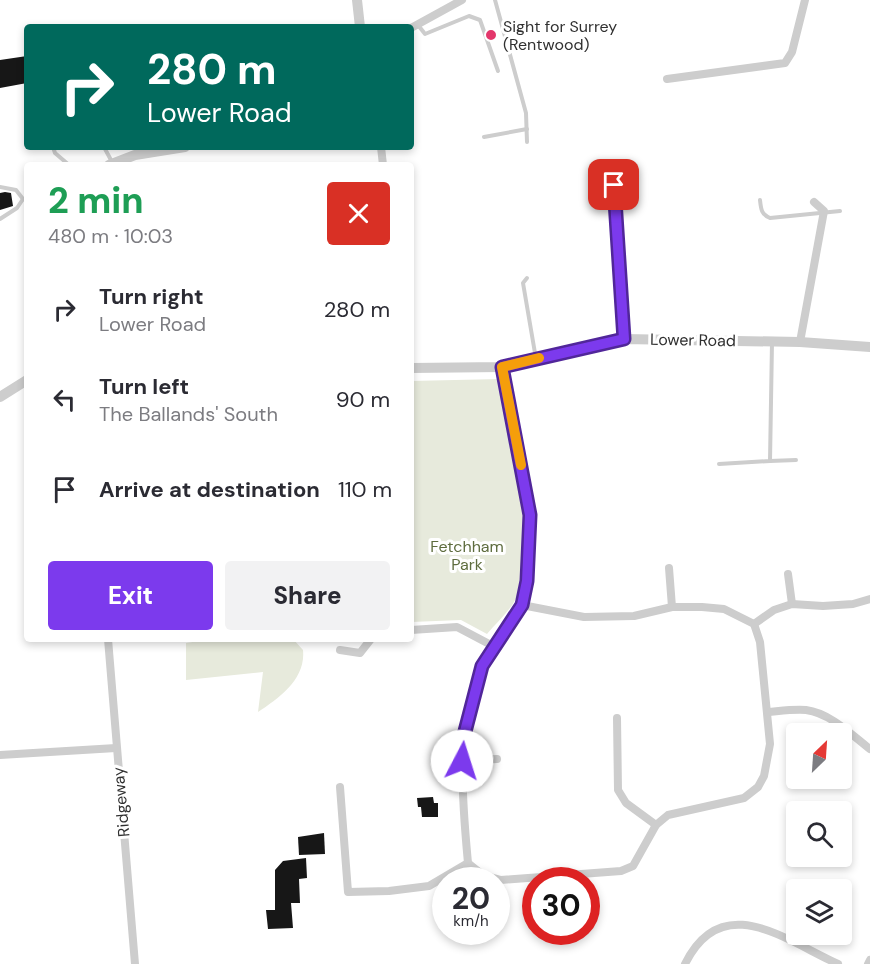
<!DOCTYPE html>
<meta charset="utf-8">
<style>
body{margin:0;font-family:"DM Sans",sans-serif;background:#f2f2f3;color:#2b2b33;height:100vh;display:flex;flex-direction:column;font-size:22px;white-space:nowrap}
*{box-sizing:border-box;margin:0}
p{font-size:20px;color:#7c7c81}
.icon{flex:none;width:33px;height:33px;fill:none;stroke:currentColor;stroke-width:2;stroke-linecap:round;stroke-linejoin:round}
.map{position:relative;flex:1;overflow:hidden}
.side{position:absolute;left:24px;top:162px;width:390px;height:480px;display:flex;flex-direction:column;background:#fff;border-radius:6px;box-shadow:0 3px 9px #0003}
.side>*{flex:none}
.guide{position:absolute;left:24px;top:24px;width:390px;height:126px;border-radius:6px;box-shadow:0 3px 9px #0003;background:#00695c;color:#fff;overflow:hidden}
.needle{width:39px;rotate:25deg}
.buttons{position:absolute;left:786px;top:723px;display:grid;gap:12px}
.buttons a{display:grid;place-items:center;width:66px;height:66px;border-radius:6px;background:#fff;box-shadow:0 3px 9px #0003;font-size:30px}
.speed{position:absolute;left:432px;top:867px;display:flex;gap:12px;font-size:30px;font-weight:700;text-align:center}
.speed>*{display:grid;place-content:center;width:78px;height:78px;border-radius:50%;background:#fff;box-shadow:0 3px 9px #0003;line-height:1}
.speed small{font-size:15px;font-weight:400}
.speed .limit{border:9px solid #d22;background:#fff;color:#111}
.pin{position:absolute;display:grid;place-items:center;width:51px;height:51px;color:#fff;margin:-26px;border-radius:12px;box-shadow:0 3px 9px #0006}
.me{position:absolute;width:66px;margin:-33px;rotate:5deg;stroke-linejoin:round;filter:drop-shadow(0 0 4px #0008)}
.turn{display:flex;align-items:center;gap:21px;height:126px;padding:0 24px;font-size:27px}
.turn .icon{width:78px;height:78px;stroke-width:2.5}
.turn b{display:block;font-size:42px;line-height:51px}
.round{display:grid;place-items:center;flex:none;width:63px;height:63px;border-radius:6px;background:#f2f2f3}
.summary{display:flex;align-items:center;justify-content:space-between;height:102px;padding:0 24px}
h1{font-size:36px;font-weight:800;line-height:45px;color:#1e9e55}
.primary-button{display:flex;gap:12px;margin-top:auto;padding:12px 24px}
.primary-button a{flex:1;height:69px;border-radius:6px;background:#7c3aed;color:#fff;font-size:24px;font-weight:800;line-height:69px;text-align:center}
.primary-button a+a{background:#f2f2f3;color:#2b2b33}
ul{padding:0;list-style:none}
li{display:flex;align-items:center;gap:18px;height:90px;padding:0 24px}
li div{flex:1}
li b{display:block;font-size:22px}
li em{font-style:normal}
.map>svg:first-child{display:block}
</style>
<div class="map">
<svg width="870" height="964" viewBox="0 0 870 964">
<rect width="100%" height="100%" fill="#fff"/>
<g fill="#e7eadc">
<path d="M499,379C509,431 542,557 514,602C507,614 495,624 487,634L461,620L411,622V381Z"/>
<path d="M213,639H293L303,650C306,679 279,698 258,712L263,672L186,680V643Z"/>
</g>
<g fill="#171717">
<path d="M27,56V83L0,88V60Z"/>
<path d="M5,192L11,193L13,206L0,210V193Z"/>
<path d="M433,797L434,803H438V817H422L421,807H418L417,798Z"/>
<path d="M324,833L325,854L299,855L298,837Z"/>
<path d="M306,858L307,878L299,879L300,903H291L293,928L268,929L266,910H275V870L283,861Z"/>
</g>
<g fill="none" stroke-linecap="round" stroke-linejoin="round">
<g stroke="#cdcdcd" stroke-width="4">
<path d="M495,0L526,113L527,142"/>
<path d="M418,25L425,34L469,16L480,20L498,71"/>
<path d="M484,137L527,129"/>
<path d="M53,147L55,153L69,165"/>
<path d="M104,147L112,162"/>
<path d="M0,187L16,190L23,199L27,200"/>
<path d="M760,200C761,209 761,214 770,218L840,211"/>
<path d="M0,219L17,208L23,199"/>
<path d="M527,278L523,283L536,359"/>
<path d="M770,461L796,460"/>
<path d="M719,464L770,461L772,342"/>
<path d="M27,632V631"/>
</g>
<g stroke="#cdcdcd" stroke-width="8">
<path d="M411,28L462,0"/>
<path d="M667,79L785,63L792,52L805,0"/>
<path d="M381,147L383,165"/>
<path d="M614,185L624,339"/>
<path d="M800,342L824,211L814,202"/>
<path d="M502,367C514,438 539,510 527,583C521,619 496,634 482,666C455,728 462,798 468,863L483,875L501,880L621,871L633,866L656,825L668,815L744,798L758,787L764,776L770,744L760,642L754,624L724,609L702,607H672L634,616L584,617L522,605"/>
<path d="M669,568L672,607"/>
<path d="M788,574L792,604"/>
<path d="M754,624L774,610L792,604L823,606L853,604L870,599"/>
<path d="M411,630L457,627L493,646"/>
<path d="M108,639L135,964"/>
<path d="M340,650L360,653L371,639"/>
<path d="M768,712C780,711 794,709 806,710C830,713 852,735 870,749"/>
<path d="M617,718L618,790L626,803L656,825"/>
<path d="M0,755L116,748"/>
<path d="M462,761L497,759"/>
<path d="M340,787L348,892L389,891L429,886L468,863"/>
<path d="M685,964C722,889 785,940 838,964"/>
<path d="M868,964L870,960"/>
</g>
<g stroke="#cdcdcd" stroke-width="10">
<path d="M357,0L360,27"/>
<path d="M109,165L135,155L185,147"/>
<path d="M411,368L502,367L624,339L800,342L870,347"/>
<path d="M0,397L27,380"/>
</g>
</g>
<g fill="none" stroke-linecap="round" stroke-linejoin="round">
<g stroke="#51269a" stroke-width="15">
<path id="route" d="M462,761V743L482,666L522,605L527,581L530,515L502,367L624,339L614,185"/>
</g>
<use href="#route" stroke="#7c3aed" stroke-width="10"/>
<path stroke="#f59e0b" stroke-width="10" d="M521,465L502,367L539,358"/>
</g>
<circle fill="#e3376b" stroke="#fff" stroke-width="2" cx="491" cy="35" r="6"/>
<g text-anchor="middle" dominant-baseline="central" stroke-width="6" stroke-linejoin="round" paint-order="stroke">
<g font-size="16" fill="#303030" stroke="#fff" text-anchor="start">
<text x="503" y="26">Sight for Surrey<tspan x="503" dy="18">(Rentwood)</tspan></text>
</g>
<g font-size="16" fill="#303030" stroke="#fff">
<text transform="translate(693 340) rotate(1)">Lower Road</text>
<text transform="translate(121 802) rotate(-95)">Ridgeway</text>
</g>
<g font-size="16" fill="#5e6c3e" stroke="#fff">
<text x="467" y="546">Fetchham<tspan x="467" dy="18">Park</tspan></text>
</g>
</g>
</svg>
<div class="buttons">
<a><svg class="needle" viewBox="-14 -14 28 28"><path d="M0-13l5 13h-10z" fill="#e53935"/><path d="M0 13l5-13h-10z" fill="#7c7c81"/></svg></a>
<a><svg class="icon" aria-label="search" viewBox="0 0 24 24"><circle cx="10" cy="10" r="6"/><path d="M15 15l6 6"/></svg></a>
<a><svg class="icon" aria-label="layers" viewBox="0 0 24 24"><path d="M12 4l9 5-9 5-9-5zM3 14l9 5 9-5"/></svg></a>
</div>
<div class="speed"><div>20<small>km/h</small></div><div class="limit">30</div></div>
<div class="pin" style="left:614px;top:185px;background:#d93025"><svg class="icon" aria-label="arrive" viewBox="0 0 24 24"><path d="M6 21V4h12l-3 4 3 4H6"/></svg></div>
<svg class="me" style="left:462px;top:761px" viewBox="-20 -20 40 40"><circle r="19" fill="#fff"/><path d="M0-13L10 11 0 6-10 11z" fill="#7c3aed"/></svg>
<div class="guide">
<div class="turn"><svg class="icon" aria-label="right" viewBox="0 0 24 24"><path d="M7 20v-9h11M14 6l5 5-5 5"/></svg><div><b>280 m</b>Lower Road</div></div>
</div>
<section class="side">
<div class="summary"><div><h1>2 min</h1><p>480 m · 10:03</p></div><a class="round" style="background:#d93025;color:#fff"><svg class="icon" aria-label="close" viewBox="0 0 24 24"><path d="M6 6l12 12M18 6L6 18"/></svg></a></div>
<ul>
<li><svg class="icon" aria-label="right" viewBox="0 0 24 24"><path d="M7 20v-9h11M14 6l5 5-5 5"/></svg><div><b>Turn right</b><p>Lower Road</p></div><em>280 m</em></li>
<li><svg class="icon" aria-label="left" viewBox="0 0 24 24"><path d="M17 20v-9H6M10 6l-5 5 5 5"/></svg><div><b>Turn left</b><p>The Ballands' South</p></div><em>90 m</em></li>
<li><svg class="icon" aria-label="arrive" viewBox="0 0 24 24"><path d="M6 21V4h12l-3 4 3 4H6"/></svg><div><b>Arrive at destination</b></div><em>110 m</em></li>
</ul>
<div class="primary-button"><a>Exit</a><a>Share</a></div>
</section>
</div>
